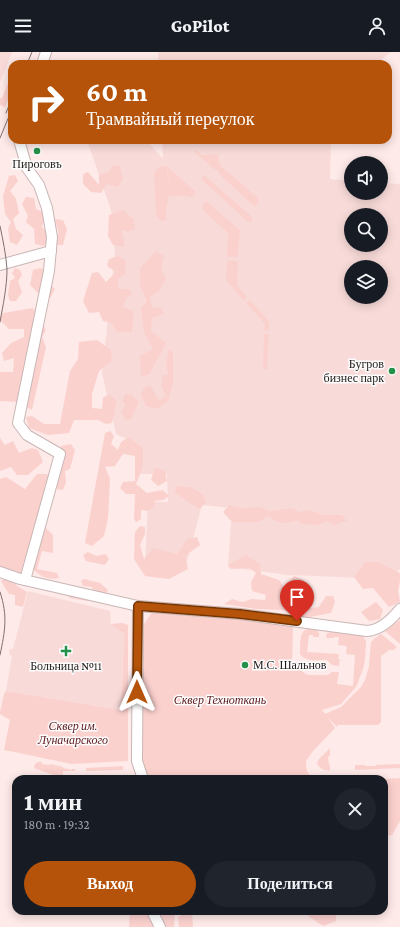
<!DOCTYPE html>
<html lang="ru">
<meta charset="utf-8">
<style>
body{margin:0;font-family:"Crimson Pro",serif;background:#20242c;color:#f1f3f6;height:100vh;display:flex;flex-direction:column;font-size:15px;white-space:nowrap}
*{box-sizing:border-box;margin:0}
p{font-size:13px;color:#9ea1a6}
.icon{flex:none;width:22px;height:22px;fill:none;stroke:currentColor;stroke-width:2;stroke-linecap:round;stroke-linejoin:round}
.map{position:relative;flex:1;overflow:hidden}
.panel{position:absolute;left:12px;top:723px;width:376px;height:140px;display:flex;flex-direction:column;background:#171b24;border-radius:12px;box-shadow:0 2px 10px #0003}
.panel>*{flex:none}
.top-card{position:absolute;left:8px;top:8px;width:384px;height:84px;border-radius:12px;box-shadow:0 2px 10px #0003;background:#b45309;color:#fff;overflow:hidden}
.tools{position:absolute;left:344px;top:104px;display:grid;gap:8px}
.tools a{display:grid;place-items:center;width:44px;height:44px;border-radius:50%;background:#171b24;box-shadow:0 2px 10px #0003;font-size:20px}
.pin{position:absolute;display:grid;place-items:center;width:34px;height:34px;color:#fff;margin:-41px -17px;border-radius:50% 50% 50% 0;rotate:-45deg;box-shadow:0 0 4px #0007}
.pin .icon{rotate:45deg}
.me{position:absolute;width:44px;margin:-22px;rotate:0deg;stroke-linejoin:round;filter:drop-shadow(0 0 3px #0008)}
.turn{display:flex;align-items:center;gap:14px;height:84px;padding:0 12px;font-size:18px}
.turn .icon{width:52px;height:52px;stroke-width:2.5}
.turn b{display:block;font-size:28px;line-height:34px}
.round{display:grid;place-items:center;flex:none;width:42px;height:42px;border-radius:21px;background:#20242c}
.overview{display:flex;align-items:center;justify-content:space-between;height:68px;padding:0 12px}
h1{font-size:24px;font-weight:800;line-height:30px}
.action{display:flex;gap:8px;margin-top:auto;padding:8px 12px}
.action a{flex:1;height:46px;border-radius:24px;background:#b45309;color:#fff;font-size:16px;font-weight:800;line-height:46px;text-align:center}
.action a+a{background:#20242c;color:#f1f3f6}
header{display:flex;justify-content:space-between;align-items:center;height:52px;padding:0 12px;background:#171b24;font-size:18px;font-weight:800}
.map>svg:first-child{display:block}
</style>
<header><svg class="icon" aria-label="menu" viewBox="0 0 24 24"><path d="M4 6h16M4 12h16M4 18h16"/></svg>GoPilot<svg class="icon" aria-label="person" viewBox="0 0 24 24"><circle cx="12" cy="8" r="4"/><path d="M4 21q1-7 8-7t8 7"/></svg></header>
<div class="map">
<svg width="400" height="875" viewBox="0 0 400 875">
<rect width="100%" height="100%" fill="#feeae8"/>
<g fill="#f8dbd9" fill-rule="evenodd">
<path d="M0,0H12L0,30Z"/>
<path d="M158,0H391L376,12H158Z"/>
<path d="M87,88H146L163,107L162,88H285L284,89L331,90L330,127L351,129V141H381V131L400,132V517L389,527L288,523L228,515L232,456L202,453L186,513L145,512L148,450H168L167,422H139L140,393L116,382L102,321L115,201L111,158ZM351,163H381V193H351ZM351,215H381V245H351Z"/>
<path d="M28,539L110,559L111,572L124,582L121,658L6,639L12,604L10,603L9,600L10,597H13Z"/>
</g>
<g fill="#fbd1ce">
<path d="M12,21V44L10,43L5,55L0,53V46H2Z"/>
<path d="M195,98H197L201,103L218,102L219,110L220,113L258,146C259,150 258,152 255,155L221,124C220,121 217,118 214,117L194,100Z"/>
<path d="M115,113L120,115L123,127L118,135L107,132L101,141L91,140L83,132V122L88,120L99,133V123L109,120L111,115Z"/>
<path d="M160,114H167L169,136L168,115L196,140L193,145H188L186,144H169L166,157V168L161,169L156,164L154,121Z"/>
<path d="M15,123L18,129L10,139L16,147L19,161L13,167L16,177L23,183L17,193L10,190L8,177L11,170L5,162L3,144L9,124Z"/>
<path d="M204,123L251,164L252,166V169L250,170H248L201,127Z"/>
<path d="M26,145L34,146L36,157L46,161L42,175L50,183L59,182L55,167L63,168L67,177L63,193H57L50,187L44,194L35,192L34,177L26,170L28,164L22,152Z"/>
<path d="M206,149L240,178L238,205H227L228,181L204,159L202,154L204,151Z"/>
<path d="M124,158L127,162L134,167L135,177L128,180L121,177L124,187V195L113,193L108,184L109,163Z"/>
<path d="M156,199L164,204L161,217L166,227L159,239L150,245L152,255L162,256L164,262L152,266L151,279L166,291L149,323L141,324L140,304L153,297L144,280L141,256L147,249L140,234V216Z"/>
<path d="M118,204L126,209L125,222L118,227V237H130L132,242L126,247L123,255L134,259L132,280H117L111,271L103,269L99,260L89,261L83,249L92,221L98,220L106,230L116,220L107,214L109,207Z"/>
<path d="M227,208L238,209L237,233L247,245L244,249L226,228Z"/>
<path d="M15,216L20,218L22,223L18,229L22,240L16,249H10L8,243L10,229L15,226L12,221Z"/>
<path d="M40,216L48,220L47,229L55,237L50,246L38,241L30,233L33,218Z"/>
<path d="M250,248L269,269V279H264L265,272L246,251Z"/>
<path d="M33,256L46,278L42,285L46,295L32,358L16,350L1,349L0,350V320H13L14,306L4,309L2,301L11,291L24,285V277H9L0,268V266L3,261Z"/>
<path d="M264,282H269L267,313L268,317H264L263,314Z"/>
<path d="M97,288L111,298L112,309L99,319L92,342V356L102,357L103,346L109,342L117,349L112,371L106,372L98,368H74L69,381L48,383L29,376L26,365L32,364L44,372H60L70,319L78,307L79,290Z"/>
<path d="M169,297L173,301V331L168,349L158,357L146,354L141,342L144,336L150,333L159,348L166,344L161,334L163,323H168L166,310Z"/>
<path d="M125,342L132,343L139,350L131,367L125,368L121,360L125,353L122,349Z"/>
<path d="M110,379L114,384L111,392L118,398L121,390L129,385L143,396V415L136,432L147,441L163,438L169,444L163,448L155,449V454L149,459L141,458V467L136,470L134,467L135,442H126L120,436L123,430L135,429V404L123,402L115,414L105,415L110,427L108,466L104,484L92,494L85,491L105,381Z"/>
<path d="M0,386L5,393L13,389L19,401L32,396L38,398L43,410L28,423H17L11,415L0,419Z"/>
<path d="M71,392L75,398L70,417L65,419L66,430L63,438L57,437L56,420L62,401L61,394Z"/>
<path d="M155,415L165,419L167,429L158,434L151,428Z"/>
<path d="M37,422H47L52,430L44,474L53,483V501L42,499L37,517L57,521L59,526C46,529 39,523 30,515L21,522L0,515V427L6,425L25,437Z"/>
<path d="M177,434L190,435L203,442L206,451L199,457L174,440Z"/>
<path d="M229,453L241,456L260,455L270,459L292,456L299,460L310,458L324,463H342L347,469L334,473L327,469L317,473L302,472L298,468C285,472 279,473 269,464L258,470H232L223,460Z"/>
<path d="M140,474L145,475V482L140,493L144,507L153,496L177,502L187,487L197,485L200,493L185,504L188,517L169,527L145,524L134,507L135,480Z"/>
<path d="M88,500L96,504L106,502L109,507L105,513L86,509L83,503Z"/>
<path d="M246,503L260,512L261,522L279,528L284,535L294,524L304,528L302,540L291,541L303,557L319,555L326,544H333L335,550L331,561L304,566L283,558L256,557L224,552L232,547L242,550L252,547L265,548L266,543L252,539L251,530L256,521L250,516L231,517L228,513Z"/>
<path d="M365,510H378L400,521V529L398,539L400,550L389,555L373,536L363,537L354,525Z"/>
<path d="M5,527L11,528L17,534L27,540L23,555L15,553V543L9,542L1,529Z"/>
<path d="M84,527L100,531L108,538L103,547L88,545V549L70,546L66,542L94,543L92,535L83,534L81,529Z"/>
<path d="M376,550L383,558L380,567L369,569L361,560Z"/>
<path d="M152,560C199,563 246,565 292,574L293,578L292,610L304,621L308,623H328L332,620H339L337,632L353,634L355,603L346,602L347,594L338,593L339,585H334V586H326L327,581L331,580L363,584L366,589L365,608L363,617L356,635L341,652L322,658L325,662L341,655L361,635L365,628L369,614L371,590L375,586L381,582L397,595L394,598H389L381,604V670L378,673H338L337,675L328,666L335,676L313,699L306,709C306,720 307,723 318,727H211L201,724L197,727H146L141,702L142,576L144,572Z"/>
<path d="M400,568V592L385,579Z"/>
<path d="M123,571L128,573V709L72,712L4,698L10,668L0,662V660L4,642L6,639L121,658L124,582L111,572Z"/>
<path d="M308,577L317,578L319,581V585H313V583H309L307,600L339,602L338,607H340L339,614L332,613L327,608C318,608 305,610 300,602C301,593 298,579 308,577Z"/>
<path d="M330,696V704L328,705L329,713H330V719C324,717 319,718 317,711L319,707Z"/>
<path d="M38,710H42V712L50,713L51,712L63,715V716L72,718V717H75V719H63V727H58L59,725L34,716L35,712Z"/>
<path d="M400,712V716L355,718V713H365V714H376V713Z"/>
<path d="M123,714V718L86,719V716Z"/>
<path d="M400,726V769L392,783L384,784V727Z"/>
<path d="M130,859H147L156,875H129Z"/>
<path d="M156,859H175L174,875H164Z"/>
<path d="M190,859H192L193,875H179L178,865Z"/>
<path d="M309,859H336V869L323,874L308,864Z"/>
</g>
<g fill="none" stroke-linecap="round" stroke-linejoin="round">
<g stroke="#c9b6b5" stroke-width="12">
<g id="minor">
<path d="M42,12L46,0"/>
<path d="M19,88L27,116L39,133L47,156L52,185L49,219L18,371L27,383L60,402L25,528"/>
<path d="M0,213L51,199"/>
<path d="M0,520L20,527L138,554L240,562L367,579C380,578 392,567 400,557"/>
<path d="M138,554L137,709L143,727"/>
<path d="M152,859L160,875"/>
</g>
</g>
<use href="#minor" stroke="#fff" stroke-width="10"/>
<g stroke="#7e7170" stroke-width="1">
<path d="M27,12L32,0"/>
<path d="M6,61L12,46"/>
<path d="M0,86L12,57"/>
<path d="M0,174C3,188 6,203 7,217C7,235 3,253 0,270"/>
<path d="M0,540C8,564 5,579 0,603"/>
</g>
</g>
<g fill="none" stroke-linecap="round" stroke-linejoin="round">
<g stroke="#753606" stroke-width="10">
<path id="route" d="M137,640L138,554L240,562L297,569"/>
</g>
<use href="#route" stroke="#b45309" stroke-width="7"/>
</g>
<g fill="#24914a" stroke="#fcfcfc" stroke-width="1.5">
<circle cx="37" cy="99" r="4"/>
<circle cx="392" cy="319" r="4"/>
<path d="M64 593h4v4h4v4h-4v4h-4v-4h-4v-4h4z"/>
<circle cx="245" cy="613" r="4"/>
</g>
<g text-anchor="middle" dominant-baseline="central" stroke-width="3" stroke-linejoin="round" paint-order="stroke">
<g font-size="12" fill="#201919" stroke="#fcfcfc">
<text x="37" y="112">Пироговъ</text>
<text x="384" y="312" text-anchor="end">Бугров<tspan x="384" dy="14">бизнес парк</tspan></text>
<text x="253" y="613" text-anchor="start">М.С. Шальнов</text>
<text x="66" y="614">Больница №11</text>
</g>
<g font-size="12" font-style="italic" fill="#5d191c" stroke="#fcfcfc">
<text x="220" y="648">Сквер Техноткань</text>
<text x="73" y="674">Сквер им.<tspan x="73" dy="14">Луначарского</tspan></text>
</g>
</g>
</svg>
<div class="tools">
<a><svg class="icon" aria-label="sound" viewBox="0 0 24 24"><path d="M4 9h4l5-4v14l-5-4H4zM17 9q2 3 0 6"/></svg></a>
<a><svg class="icon" aria-label="search" viewBox="0 0 24 24"><circle cx="10" cy="10" r="6"/><path d="M15 15l6 6"/></svg></a>
<a><svg class="icon" aria-label="layers" viewBox="0 0 24 24"><path d="M12 4l9 5-9 5-9-5zM3 14l9 5 9-5"/></svg></a>
</div>
<div class="pin" style="left:297px;top:569px;background:#d93025"><svg class="icon" aria-label="arrive" viewBox="0 0 24 24"><path d="M6 21V4h12l-3 4 3 4H6"/></svg></div>
<svg class="me" style="left:137px;top:640px" viewBox="-20 -20 40 40"><path d="M0-17L14 15 0 8-14 15z" fill="#b45309" stroke="#fff" stroke-width="4"/></svg>
<div class="top-card">
<div class="turn"><svg class="icon" aria-label="right" viewBox="0 0 24 24"><path d="M7 20v-9h11M14 6l5 5-5 5"/></svg><div><b>60 m</b>Трамвайный переулок</div></div>
</div>
<section class="panel">
<div class="overview"><div><h1>1 мин</h1><p>180 m · 19:32</p></div><a class="round"><svg class="icon" aria-label="close" viewBox="0 0 24 24"><path d="M6 6l12 12M18 6L6 18"/></svg></a></div>
<div class="action"><a>Выход</a><a>Поделиться</a></div>
</section>
</div>
